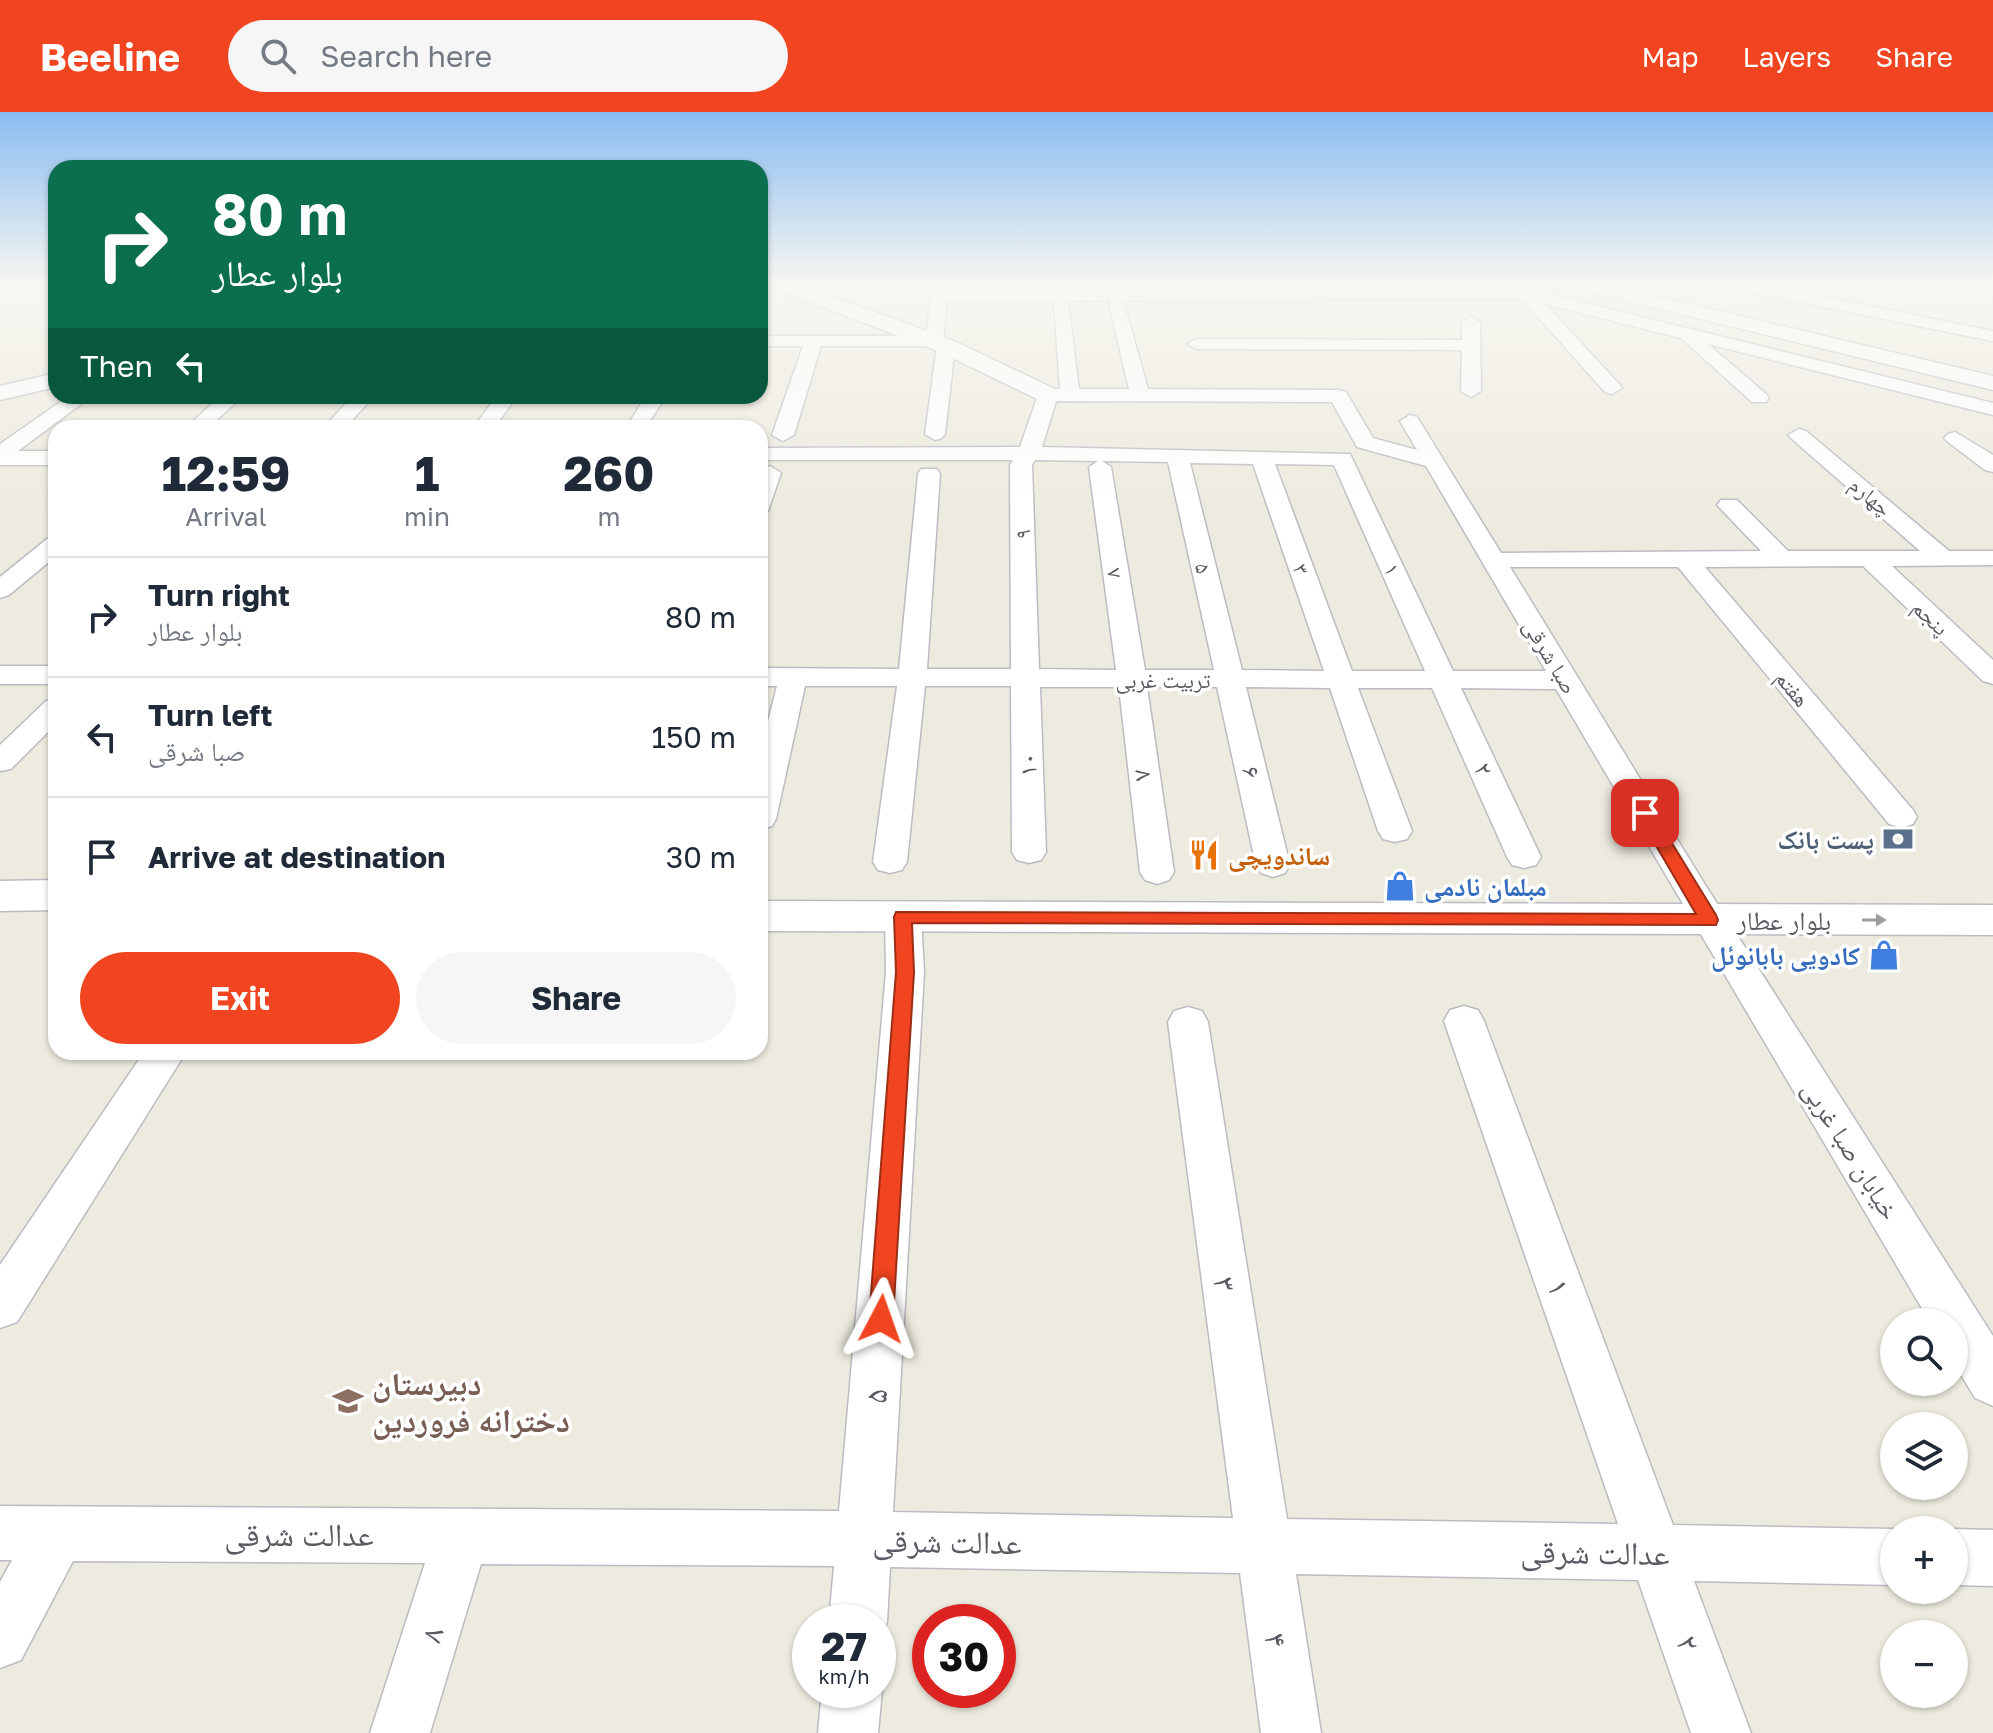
<!DOCTYPE html>
<meta charset="utf-8">
<style>
body{margin:0;font-family:"Golos Text","Noto Naskh Arabic",sans-serif;background:#f6f6f7;color:#1f2937;height:100vh;display:flex;flex-direction:column;font-size:30px;white-space:nowrap}
*{box-sizing:border-box;margin:0}
p{font-size:26px;color:#747a83}
.icon{flex:none;width:44px;height:44px;fill:none;stroke:currentColor;stroke-width:2;stroke-linecap:round;stroke-linejoin:round}
.map{position:relative;flex:1;overflow:hidden}
.side{position:absolute;left:48px;top:308px;width:720px;height:640px;display:flex;flex-direction:column;background:#fff;border-radius:24px;box-shadow:0 2px 6px #0004}
.side>*{flex:none}
.hud{position:absolute;left:48px;top:48px;width:720px;height:244px;border-radius:24px;box-shadow:0 2px 6px #0004;background:#0b6e4f;color:#fff;overflow:hidden}
.buttons{position:absolute;left:1880px;top:1196px;display:grid;gap:16px}
.buttons a{display:grid;place-items:center;width:88px;height:88px;border-radius:50%;background:#fff;box-shadow:0 2px 6px #0004;font-size:40px}
.speed{position:absolute;left:792px;top:1492px;display:flex;gap:16px;font-size:40px;font-weight:700;text-align:center}
.speed>*{display:grid;place-content:center;width:104px;height:104px;border-radius:50%;background:#fff;box-shadow:0 2px 6px #0004;line-height:1}
.speed small{font-size:20px;font-weight:400}
.speed .limit{border:12px solid #d22;background:#fff;color:#111}
.pin{position:absolute;display:grid;place-items:center;width:68px;height:68px;color:#fff;margin:-34px;border-radius:16px;box-shadow:0 4px 12px #0006}
.me{position:absolute;width:88px;margin:-44px;rotate:4deg;stroke-linejoin:round;filter:drop-shadow(0 0 6px #0008)}
.turn{display:flex;align-items:center;gap:28px;height:168px;padding:0 32px;font-size:36px}
.turn .icon{width:104px;height:104px;stroke-width:2.5}
.turn b{display:block;font-size:56px;line-height:68px}
.then{display:flex;align-items:center;height:76px;padding:0 32px;background:#0003;gap:16px;font-size:30px}
.eta{display:flex;justify-content:space-evenly;align-items:center;height:136px;text-align:center}
.eta b{font-size:48px;font-weight:700;line-height:56px}
.cta{display:flex;gap:16px;margin-top:auto;padding:16px 32px}
.cta a{flex:1;height:92px;border-radius:48px;background:#f14521;color:#fff;font-size:32px;font-weight:700;line-height:92px;text-align:center}
.cta a+a{background:#f6f6f7;color:#1f2937}
ul{padding:0;list-style:none}
li{display:flex;align-items:center;gap:24px;height:120px;padding:0 32px;border-top:2px solid #e0e1e3}
li div{flex:1}
li b{display:block;font-size:30px}
li em{font-style:normal}
header{display:flex;align-items:center;gap:48px;box-sizing:border-box;height:112px;padding:0 40px;background:#f14521;color:#fff}
header strong{font-size:38px}
nav{display:flex;gap:44px;margin-inline-start:auto;font-size:28px}
.search{width:560px;height:72px;background:#f6f6f7;display:flex;align-items:center;gap:20px;box-sizing:border-box;padding:0 28px;border-radius:44px;color:#747a83;font-size:30px}
.map>svg:first-child{display:block}
</style>
<header>
<strong>Beeline</strong>
<div class="search"><svg class="icon" aria-label="search" viewBox="0 0 24 24"><circle cx="10" cy="10" r="6"/><path d="M15 15l6 6"/></svg>Search here</div>
<nav><a>Map</a><a>Layers</a><a>Share</a></nav>
</header>
<div class="map">
<svg width="1993" height="1621" viewBox="0 0 1993 1621">
<rect width="100%" height="100%" fill="#edebdf"/>
<g fill="none" stroke-linecap="round" stroke-linejoin="round">
<g stroke="#babcc2" stroke-width="3">
<g id="minor">
<path d="M1727,172H1758L1993,219V229L1735,177Z"/>
<path d="M1978,172H1993V181Z"/>
<path d="M1527,177L1993,291V303L1708,232L1766,282L1769,286L1766,290H1752L1681,226L1545,192L1619,272L1622,276L1612,282L1605,280L1522,187L1123,188L1148,277L1339,278L1346,280L1373,326L1417,338L1400,309L1410,303L1417,305L1501,441L1761,439L1717,393L1721,388H1737L1788,439H1920L1792,327L1788,323L1799,317L1806,319L1949,439H1993V453L1892,454L1993,548V572L1983,569L1863,454L1705,455L1913,698L1917,705L1913,712L1901,716L1889,712L1678,455H1510L1704,771L1993,1224V1294L1975,1286L1954,1251V1210H1930L1556,577L1461,576L1541,745L1536,753L1524,756L1512,753L1507,745L1432,576H1358L1412,719L1407,727L1395,730L1383,727L1378,719L1330,576L1246,575L1290,753L1285,761L1273,765L1261,761L1256,753L1217,575H1147L1174,760L1169,768L1157,772L1145,768L1140,760L1119,575H1040L1046,740L1041,748L1029,751L1017,748L1012,740L1011,574H925L907,750L902,758L890,761L878,758L873,750L897,574H805L776,707L772,714L760,718V641L777,574H760V556L899,557L918,362L921,357H937L940,362L927,557H1011L1010,353L1013,348H760V336L1020,335L1038,283L1041,279L1060,277L1054,192L1056,189H947L943,229L952,230L955,234L945,322L942,326L935,328L925,322L937,234H821L794,323L783,329L772,323L803,234H760V224H926L931,184L939,179ZM1111,188L1109,192L1129,277H1079L1068,189ZM1056,289L1332,290L1357,335L1426,354L1546,559H1453L1350,342L1042,335ZM1035,348L1098,349L1089,355L1116,558L1039,557L1032,353ZM1102,349L1168,350L1214,558H1145L1111,355ZM1190,351L1253,352L1324,559L1242,558ZM1275,352L1334,353L1425,559H1352Z"/>
<path d="M1471,205L1480,210L1481,279L1471,285L1461,279L1462,238L1196,237L1187,232L1196,227L1462,228V210Z"/>
<path d="M69,284H86L88,287L18,339H56V353H0V332Z"/>
<path d="M221,284H243L208,316H185Z"/>
<path d="M353,284H374L345,316H323Z"/>
<path d="M497,284H517L494,316H473Z"/>
<path d="M646,284H666L646,315H632L629,311Z"/>
<path d="M1955,320L1993,343V360L1985,358L1948,330L1944,326L1948,322Z"/>
<path d="M770,354L781,361L768,399L760,401V359Z"/>
<path d="M56,425V444L9,483L0,486V465L47,427Z"/>
<rect x="0" y="554" width="56" height="18"/>
<path d="M56,586V612L11,657L0,659V633L46,589Z"/>
<path d="M903,792L916,796L921,805L924,860L893,1400L1233,1406L1168,910L1174,899L1188,895L1202,899L1208,910L1287,1407L1618,1412L1444,909L1450,898L1464,894L1478,898L1484,909L1673,1413L1894,1417V1473L1694,1469L1751,1621H1691L1638,1468L1296,1462L1321,1621H1261L1240,1461L890,1455L887,1510L878,1530V1510H829L834,1454L481,1452L430,1621H370L425,1451L73,1449L21,1548L0,1556V1470L12,1448H0V1394L839,1399L886,860L885,805L890,796Z"/>
<path d="M144,940H186L17,1210L0,1216V1153Z"/>
<path d="M1954,1417L1993,1418V1474L1954,1473Z"/>
<path d="M878,1569L882,1578L878,1621H818L822,1578H878Z"/>
</g>
</g>
<g stroke="#babcc2" stroke-width="3">
<g id="tertiary">
<path d="M770,172H798L954,229L1057,278L1060,283L1057,288H1039L938,239L773,176Z"/>
<path d="M1570,172H1605L1993,264V278L1573,176Z"/>
<path d="M56,768V798L0,799V769Z"/>
<path d="M760,789L1993,793V823L760,819Z"/>
</g>
</g>
<g stroke="#babdc4" stroke-width="3">
<path id="secondary" d="M56,261V275L0,288V274Z"/>
</g>
<use href="#minor" fill="#fff" fill-rule="evenodd"/>
<use href="#tertiary" fill="#fff" fill-rule="evenodd"/>
<use href="#secondary" fill="#fff" fill-rule="evenodd"/>
</g>
<defs><path id="oneway-solid" d="M-6-.8H1V-3.2L6.5 0L1 3.2V.8H-6Z" transform="scale(2)"/></defs>
<use fill="#9b9da0" href="#oneway-solid" transform="translate(1874 808)"/>
<linearGradient id="sky" x2="0" y2="1"><stop stop-color="#8abdf1"/><stop offset="0.43" stop-color="#f7f6f1"/><stop offset="1" stop-color="#f7f6f1" stop-opacity="0"/></linearGradient>
<rect width="1993" height="399" fill="url(#sky)"/>
<path fill="#f14521" stroke="#9d2d15" stroke-width="2" d="M1645,695L1651,697L1716,803L1718,808L1716,813L912,811L914,860L893,1207L889,1215L881,1218L872,1215L869,1207L896,860L894,805L896,800L1696,802L1637,701Z"/>
<defs>
<g id="bank-bare" transform="scale(2.4)"><path d="M-6-4H6V4H-6ZM0-2.3a2.3 2.3 0 1 0 0 4.6a2.3 2.3 0 1 0 0-4.6Z" fill="#5c6f8a" stroke="#fff" stroke-width="2.5" paint-order="stroke"/></g>
<g id="restaurant-bare" transform="scale(2.4)"><path d="M-5-6h1v4h1v-4h1v4h1v-4h1v5L-1.5 .5V6h-2V.5L-5-1ZM5-6V6H3V1.5H1.5Q1.5-4 5-6Z" fill="#e8710a" stroke="#fff" stroke-width="2.5" paint-order="stroke"/></g>
<g id="shop-bare" transform="scale(2.4)"><path d="M-5-2.5h2.3a2.7 3.5 0 0 1 5.4 0H5L5.5 6h-11ZM-1.5-2.5h3a1.5 2.3 0 0 0-3 0Z" fill="#3f7fe0" stroke="#fff" stroke-width="2.5" paint-order="stroke"/></g>
<g id="school-bare" transform="scale(2.4)"><path d="M0-5L7-2L0 1L-7-2ZM-4 1L0 2.5L4 1V4Q0 6-4 4Z" fill="#8d6e63" stroke="#fff" stroke-width="2.5" paint-order="stroke"/></g>
</defs>
<g fill-rule="evenodd">
<use href="#bank-bare" x="1898" y="727"/>
<use href="#restaurant-bare" x="1204" y="743"/>
<use href="#shop-bare" x="1400" y="774"/>
<use href="#shop-bare" x="1884" y="843"/>
<use href="#school-bare" x="348" y="1289"/>
</g>
<g text-anchor="middle" dominant-baseline="central" stroke-width="7" stroke-linejoin="round" paint-order="stroke">
<g font-size="22" fill="#585b61" stroke="#fff">
<text transform="translate(1871 384) rotate(40)">چهارم</text>
<text transform="translate(1022 422) rotate(-91)">۹</text>
<text transform="translate(1204 456) rotate(76)">۵</text>
<text transform="translate(1302 457) rotate(70)">۳</text>
<text transform="translate(1393 457) rotate(65)">۱</text>
<text transform="translate(1116 461) rotate(81)">۷</text>
<text transform="translate(1931 505) rotate(43)">پنجم</text>
<text transform="translate(1551 544) rotate(59)">صبا شرقی</text>
<text x="1163" y="567">تربیت غربی</text>
<text transform="translate(1793 576) rotate(50)">هفتم</text>
</g>
<g font-size="26" fill="#585b61" stroke="#fff">
<text transform="translate(1027 653) rotate(-92)">۱۰</text>
<text transform="translate(1484 657) rotate(66)">۲</text>
<text transform="translate(1252 660) rotate(77)">۶</text>
<text transform="translate(1145 663) rotate(83)">۸</text>
<text x="1784" y="808">بلوار عطار</text>
<text transform="translate(1851 1038) rotate(58)">خیابان صبا غربی</text>
</g>
<g font-size="26" font-weight="bold" fill="#4e5e75" stroke="#fff" text-anchor="end">
<text x="1874" y="727">پست بانک</text>
</g>
<g font-size="26" font-weight="bold" fill="#c56008" stroke="#fff" text-anchor="start">
<text x="1228" y="743">ساندویچی</text>
</g>
<g font-size="26" font-weight="bold" fill="#366cbe" stroke="#fff" text-anchor="start">
<text x="1424" y="774">مبلمان نادمی</text>
<text x="1860" y="843" text-anchor="end">کادویی بابانوئل</text>
</g>
<g font-size="32" fill="#585b61" stroke="#fff">
<text transform="translate(1226 1172) rotate(82)">۳</text>
<text transform="translate(1560 1175) rotate(70)">۱</text>
<text transform="translate(875 1284) rotate(-86)">۵</text>
<text x="299" y="1422">عدالت شرقی</text>
<text transform="translate(947 1429) rotate(1)">عدالت شرقی</text>
<text transform="translate(1595 1440) rotate(1)">عدالت شرقی</text>
<text transform="translate(431 1522) rotate(-73)">۸</text>
<text transform="translate(1277 1528) rotate(82)">۴</text>
<text transform="translate(1689 1531) rotate(70)">۲</text>
</g>
<g font-size="32" font-weight="bold" fill="#785e54" stroke="#fff" text-anchor="start">
<text x="372" y="1271">دبیرستان<tspan x="372" dy="37">دخترانه فروردین</tspan></text>
</g>
</g>
</svg>
<div class="buttons">
<a><svg class="icon" aria-label="search" viewBox="0 0 24 24"><circle cx="10" cy="10" r="6"/><path d="M15 15l6 6"/></svg></a>
<a><svg class="icon" aria-label="layers" viewBox="0 0 24 24"><path d="M12 4l9 5-9 5-9-5zM3 14l9 5 9-5"/></svg></a>
<a>+</a>
<a>−</a>
</div>
<div class="speed"><div>27<small>km/h</small></div><div class="limit">30</div></div>
<div class="pin" style="left:1645px;top:701px;background:#d93025"><svg class="icon" aria-label="arrive" viewBox="0 0 24 24"><path d="M6 21V4h12l-3 4 3 4H6"/></svg></div>
<svg class="me" style="left:881px;top:1207px" viewBox="-20 -20 40 40"><path d="M0-17L14 15 0 8-14 15z" fill="#f14521" stroke="#fff" stroke-width="4"/></svg>
<div class="hud">
<div class="turn"><svg class="icon" aria-label="right" viewBox="0 0 24 24"><path d="M7 20v-9h11M14 6l5 5-5 5"/></svg><div><b>80 m</b>بلوار عطار</div></div>
<div class="then">Then<svg class="icon" aria-label="left" viewBox="0 0 24 24"><path d="M17 20v-9H6M10 6l-5 5 5 5"/></svg></div>
</div>
<section class="side">
<div class="eta">
<div><b>12:59</b><p>Arrival</p></div>
<div><b>1</b><p>min</p></div>
<div><b>260</b><p>m</p></div>
</div>
<ul>
<li><svg class="icon" aria-label="right" viewBox="0 0 24 24"><path d="M7 20v-9h11M14 6l5 5-5 5"/></svg><div><b>Turn right</b><p>بلوار عطار</p></div><em>80 m</em></li>
<li><svg class="icon" aria-label="left" viewBox="0 0 24 24"><path d="M17 20v-9H6M10 6l-5 5 5 5"/></svg><div><b>Turn left</b><p>صبا شرقی</p></div><em>150 m</em></li>
<li><svg class="icon" aria-label="arrive" viewBox="0 0 24 24"><path d="M6 21V4h12l-3 4 3 4H6"/></svg><div><b>Arrive at destination</b></div><em>30 m</em></li>
</ul>
<div class="cta"><a>Exit</a><a>Share</a></div>
</section>
</div>
